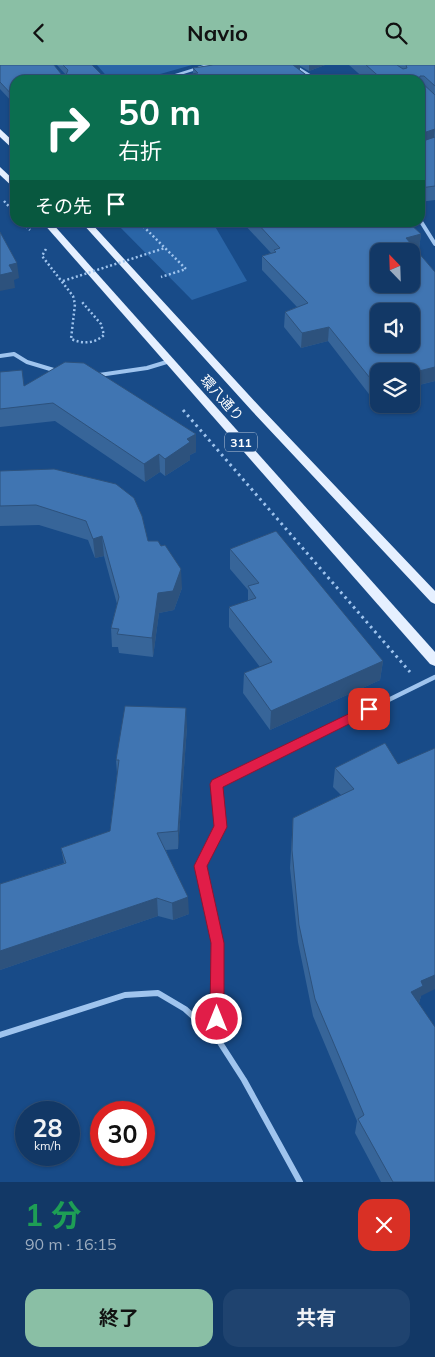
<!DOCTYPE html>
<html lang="ja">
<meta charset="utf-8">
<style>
body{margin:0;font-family:Mulish,"Noto Sans JP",sans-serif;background:#1f436f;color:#f1f3f6;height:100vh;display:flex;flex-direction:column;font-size:19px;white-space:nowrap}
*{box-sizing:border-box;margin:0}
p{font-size:16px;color:#9cacbf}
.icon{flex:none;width:28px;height:28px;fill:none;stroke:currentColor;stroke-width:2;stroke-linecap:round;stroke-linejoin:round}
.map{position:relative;height:1117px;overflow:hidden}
.side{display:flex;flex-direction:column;background:#123866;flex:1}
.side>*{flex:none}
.top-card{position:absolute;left:10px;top:10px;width:415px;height:152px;border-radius:15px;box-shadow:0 1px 4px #0004,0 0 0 1px #31527a;background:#0b6e4f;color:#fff;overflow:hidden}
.needle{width:32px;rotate:337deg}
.controls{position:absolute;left:370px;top:178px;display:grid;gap:10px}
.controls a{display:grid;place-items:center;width:50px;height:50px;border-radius:10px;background:#123866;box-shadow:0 1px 4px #0004,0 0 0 1px #31527a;font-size:25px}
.speed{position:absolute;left:15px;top:1036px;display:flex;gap:10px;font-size:25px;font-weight:700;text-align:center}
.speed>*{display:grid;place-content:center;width:65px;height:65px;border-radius:50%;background:#123866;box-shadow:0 1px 4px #0004,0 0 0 1px #31527a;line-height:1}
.speed small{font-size:12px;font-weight:400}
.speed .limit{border:8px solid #d22;background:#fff;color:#111}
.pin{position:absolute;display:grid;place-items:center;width:42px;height:42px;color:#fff;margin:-21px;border-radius:10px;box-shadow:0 2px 8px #0006}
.me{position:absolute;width:55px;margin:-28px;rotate:0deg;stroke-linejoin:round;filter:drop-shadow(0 0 4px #0008)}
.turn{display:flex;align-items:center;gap:18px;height:105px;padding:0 25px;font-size:22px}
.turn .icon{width:65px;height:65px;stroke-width:2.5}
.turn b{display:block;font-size:35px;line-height:42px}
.then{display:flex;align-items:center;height:48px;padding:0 25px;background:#0003;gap:10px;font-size:19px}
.round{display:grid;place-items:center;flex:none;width:52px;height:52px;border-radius:15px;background:#1f436f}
.summary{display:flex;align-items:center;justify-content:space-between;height:85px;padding:0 25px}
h1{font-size:30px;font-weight:700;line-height:38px;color:#1e9e55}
.primary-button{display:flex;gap:10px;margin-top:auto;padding:10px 25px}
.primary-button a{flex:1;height:58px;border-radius:15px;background:#8abfa5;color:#111;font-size:20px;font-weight:700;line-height:58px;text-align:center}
.primary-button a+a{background:#1f436f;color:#f1f3f6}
header{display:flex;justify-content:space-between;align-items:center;height:65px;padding:0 25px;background:#8abfa5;color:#111;font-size:22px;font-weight:700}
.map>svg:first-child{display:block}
</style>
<header><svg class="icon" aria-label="back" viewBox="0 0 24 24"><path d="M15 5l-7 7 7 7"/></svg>Navio<svg class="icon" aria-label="search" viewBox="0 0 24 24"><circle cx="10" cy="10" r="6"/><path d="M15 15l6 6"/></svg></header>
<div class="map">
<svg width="435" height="1117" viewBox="0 0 435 1117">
<rect width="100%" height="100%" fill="#184b88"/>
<g fill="#2a65a7">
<path d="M97,0H192L139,15H110Z"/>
<path d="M116,158H213L247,216L192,235Z"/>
</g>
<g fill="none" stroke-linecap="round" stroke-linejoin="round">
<g stroke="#9fc4ee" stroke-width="2.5" stroke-dasharray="2 2.5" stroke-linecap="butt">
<path d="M4,136L15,148"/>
<path d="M23,158L30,165"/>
<path d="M140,158L186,204L161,212"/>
<path d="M46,184L42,191L73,231L75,239L71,274C83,279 94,279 104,270L101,259L82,237"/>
</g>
<path stroke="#9fc4ee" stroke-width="3" stroke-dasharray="2.5 4" stroke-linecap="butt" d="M183,345L410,607"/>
<path stroke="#9fc4ee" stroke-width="2.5" d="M160,15L208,0"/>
<g stroke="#9fc4ee" stroke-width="4">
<path d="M0,291L14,289L27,297L57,306"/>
<path d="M99,310L147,303L170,296"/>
</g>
<g stroke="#9fc4ee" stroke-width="4">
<path d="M292,0L316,15"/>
<path d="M420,155L435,179"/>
</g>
<path stroke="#9fc4ee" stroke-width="4.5" d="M360,649L435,612"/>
<g stroke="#9fc4ee" stroke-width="6">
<path d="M0,970L125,930L158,928L185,944L217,973L244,1015L300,1117"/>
<path d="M217,973L218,878L200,801L220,762L217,719L363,647"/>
</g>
<g fill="#e6f0ff" fill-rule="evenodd">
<path d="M0,64L15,78V86L0,72Z"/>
<path d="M0,102L15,116V124L0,110Z"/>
<path d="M43,158H52L435,587V601L430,599Z"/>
<path d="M82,158H91L260,342L435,526V539L431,537L252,346Z"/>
</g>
<path stroke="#9fc4ee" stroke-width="2.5" stroke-dasharray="2 2.5" stroke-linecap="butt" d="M63,216L165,183"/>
</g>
<g fill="#376599">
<path d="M0,0L66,10L57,0H92L107,15H15V40L0,24Z"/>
<path d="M213,0H325L309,6L300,1V5L313,15H164V13L193,9V3Z"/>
<path d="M349,0H435V135L420,137V15H366Z"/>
<path d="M243,158H409L421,169L419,184L416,185L435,207V316L411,322V306L372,333L328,276L301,283L284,262L285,247L297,242L262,205V191L271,188Z"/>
<path d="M0,307L24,321L196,387L190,390V395L165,411L160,407L145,417L55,356L0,362Z"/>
<path d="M0,406L148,476L182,523L174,545L159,548L153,592L119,588L118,582H112L111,563L117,539L104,491L95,493L88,475L39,460L0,461Z"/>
<path d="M230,484L383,596L380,615L270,665L243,628L244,608L260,602L229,562V542L248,536V525L230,504Z"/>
<path d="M187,662L178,784L166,785L189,849L173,855L158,851L0,905V819L64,798L61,783L110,766L117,709L116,695Z"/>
<path d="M385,678L421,931L419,938L435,1117H381L355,1068L357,1056L313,951L298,877L290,803L293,753L341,730L333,722L335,703Z"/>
</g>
<g fill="#2d527d">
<path d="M292,0H300V9Z"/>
<path d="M309,0H325L309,6Z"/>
<path d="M435,64L434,77L420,82V69Z"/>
<path d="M421,169L419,184L410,186L406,173Z"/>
<path d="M17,198L19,213L14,215L15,223L0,226V210L9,200Z"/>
<path d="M329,262L328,276L301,283L302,268Z"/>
<path d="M435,302V316L411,322V308Z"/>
<path d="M379,317V331L372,333L374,318Z"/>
<path d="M196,369V387L190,390V395L165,411V394L187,374Z"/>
<path d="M159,389L160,407L145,417L144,399Z"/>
<path d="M102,471L104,491L95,493L93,474Z"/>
<path d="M181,504L182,523L174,545L159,548L153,592L152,573L158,528Z"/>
<path d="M383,596L380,615L270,665L271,646Z"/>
<path d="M186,643L187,662L178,784V766Z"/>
<path d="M188,832L189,849L173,855L172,838Z"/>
<path d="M157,833L158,851L0,905V886Z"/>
<path d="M435,910V924L421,931L419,938L407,943L411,927L421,916Z"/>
</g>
<g fill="#4075b2" stroke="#2d527d" fill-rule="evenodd">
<path d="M0,0H54L62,10H66L68,5L63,0H92L107,15H15V33L0,17Z"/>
<path d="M213,0H293L313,15H166L164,13L198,8L193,3Z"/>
<path d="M366,0H397L403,4L407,3L406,0H435V21L424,11H420L419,15H383Z"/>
<path d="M420,16L435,30V64L420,69Z"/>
<path d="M435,72V121L420,123V74L423,76Z"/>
<path d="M257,158H409L421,169L406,173L435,207V302L411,308V306H379V317L374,318L329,262L302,268L285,247L308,238L262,191L276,187L274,185L280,183ZM379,186H411V219H379ZM379,246H411V279H379Z"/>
<path d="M0,167L17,198L9,200L13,207L0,210Z"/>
<path d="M65,297L84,298L196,369L187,374L190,377L165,394L159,389L144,399L53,338L0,344V307L22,305L24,321Z"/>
<path d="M54,404L116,419L134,433L142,451L148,476H158L161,481L165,480L181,504L173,526L158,528L152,573L117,569L119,564L111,563L119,532L102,471L93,474L86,456L36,440L0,441V406Z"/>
<path d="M276,466L383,596L271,646L244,608L272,597L229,542L256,533L248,521L259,518L230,484Z"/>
<path d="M125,641L186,643L178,766L157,768L188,832L172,838L157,833L0,886V819L66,798L61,783L110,766L119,695H116Z"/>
<path d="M385,678L398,699L435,683V910L421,916L423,921L411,927L435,962V1117H393L358,1054L364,1050L315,934L299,860L292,785L293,753L354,724L335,703Z"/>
</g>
<path fill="#e11d48" stroke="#92132f" d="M369,639L373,640L375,644L373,647L223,722L227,762L207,801L224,878V954L222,959L217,961L212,959L210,954L211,878L194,801L214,761L210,719L212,715Z"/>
<g text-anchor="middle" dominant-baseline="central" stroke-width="4" stroke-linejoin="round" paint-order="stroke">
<rect fill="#184b88" stroke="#bac9db" stroke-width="1" x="225" y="367.5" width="32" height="19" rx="4"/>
<g font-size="12" font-weight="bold" fill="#fff">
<text x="241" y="377">311</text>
</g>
<g font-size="14" fill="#fff" stroke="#184b88">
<text transform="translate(222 333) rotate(48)">環八通り</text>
</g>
</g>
</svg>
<div class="controls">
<a><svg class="needle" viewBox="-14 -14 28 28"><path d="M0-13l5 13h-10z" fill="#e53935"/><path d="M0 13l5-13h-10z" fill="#9cacbf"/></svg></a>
<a><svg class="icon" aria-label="sound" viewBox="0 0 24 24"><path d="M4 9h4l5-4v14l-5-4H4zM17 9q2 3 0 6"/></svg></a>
<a><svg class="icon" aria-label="layers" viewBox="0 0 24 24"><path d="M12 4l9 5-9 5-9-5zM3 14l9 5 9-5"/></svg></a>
</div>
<div class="speed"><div>28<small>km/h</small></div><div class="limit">30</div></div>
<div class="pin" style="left:369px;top:644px;background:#d93025"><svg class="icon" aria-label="arrive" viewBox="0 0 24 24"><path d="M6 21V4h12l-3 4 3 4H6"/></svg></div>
<svg class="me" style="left:217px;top:954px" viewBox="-20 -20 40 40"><circle r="17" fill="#e11d48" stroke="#fff" stroke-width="3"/><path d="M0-11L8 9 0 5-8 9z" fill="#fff"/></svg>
<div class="top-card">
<div class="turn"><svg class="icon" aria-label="right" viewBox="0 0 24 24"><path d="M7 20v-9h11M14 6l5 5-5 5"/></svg><div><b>50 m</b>右折</div></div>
<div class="then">その先<svg class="icon" aria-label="arrive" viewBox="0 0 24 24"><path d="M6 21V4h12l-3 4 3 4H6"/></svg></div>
</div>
</div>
<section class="side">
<div class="summary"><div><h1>1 分</h1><p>90 m · 16:15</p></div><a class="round" style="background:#d93025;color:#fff"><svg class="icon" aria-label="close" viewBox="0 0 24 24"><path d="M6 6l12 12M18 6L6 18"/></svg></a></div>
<div class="primary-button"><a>終了</a><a>共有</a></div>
</section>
